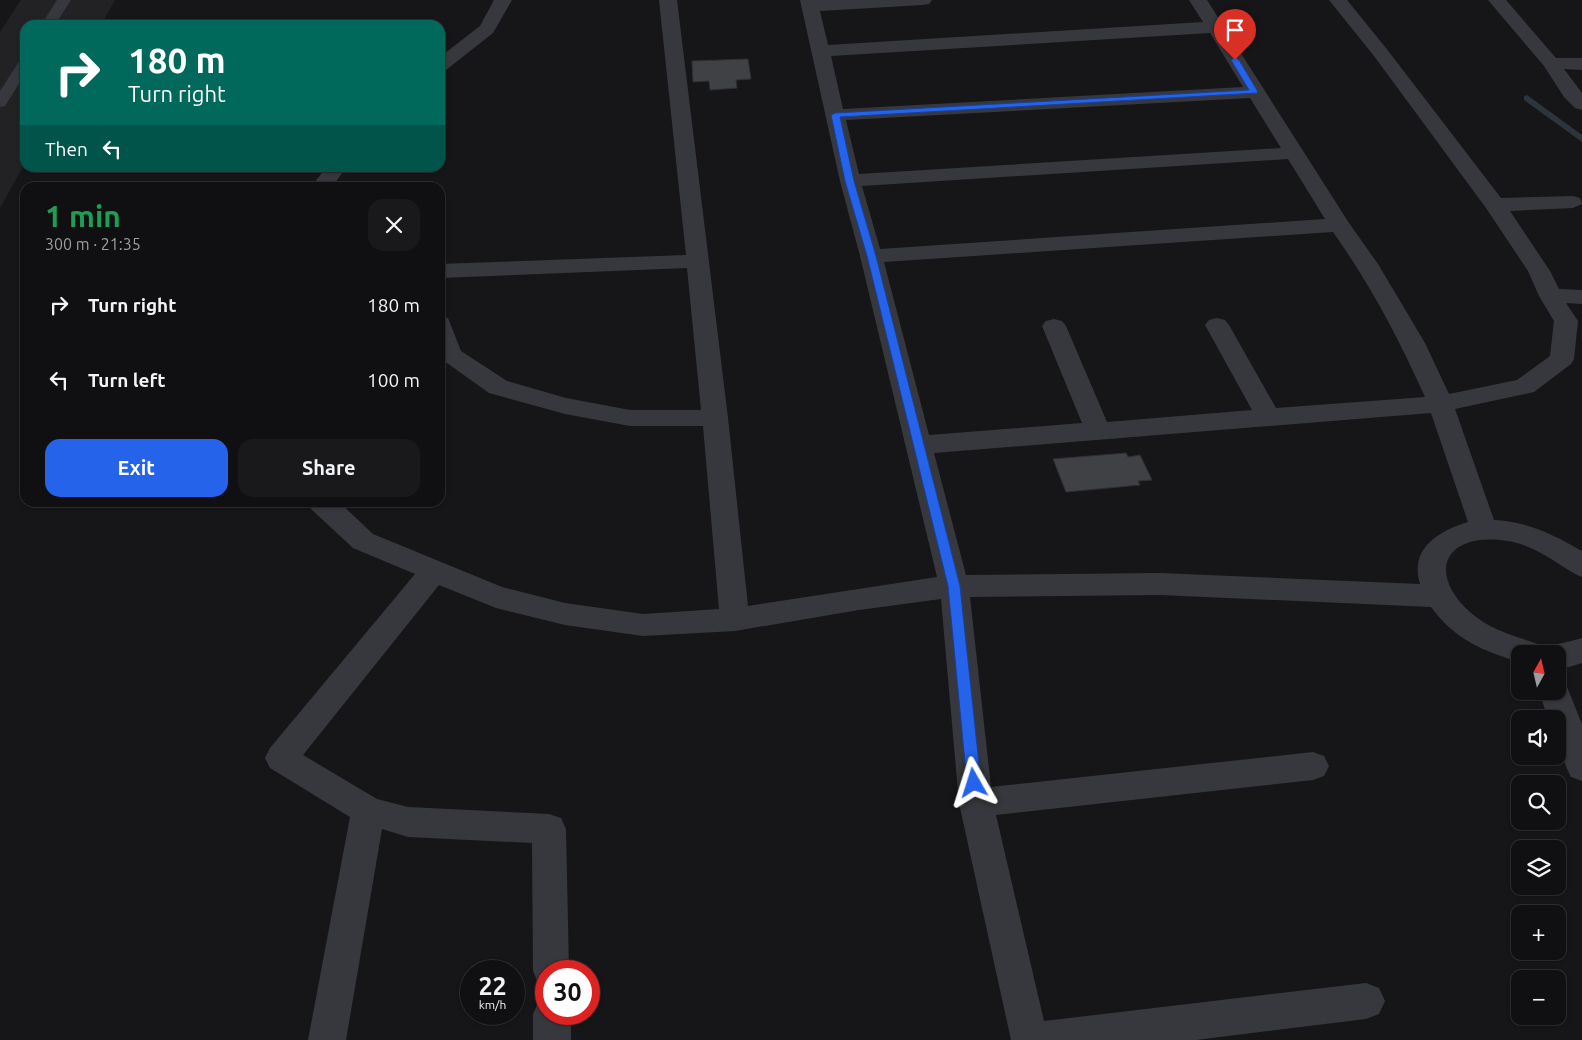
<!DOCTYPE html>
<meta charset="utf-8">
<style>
body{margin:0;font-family:Ubuntu,sans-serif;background:#19191b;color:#f1f3f6;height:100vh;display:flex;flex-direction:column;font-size:19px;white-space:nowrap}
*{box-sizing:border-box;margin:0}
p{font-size:16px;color:#9c9d9f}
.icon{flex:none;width:28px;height:28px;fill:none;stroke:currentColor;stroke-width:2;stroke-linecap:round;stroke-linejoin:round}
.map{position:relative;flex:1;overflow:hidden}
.details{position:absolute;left:20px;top:182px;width:425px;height:325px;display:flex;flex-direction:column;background:#101012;border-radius:15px;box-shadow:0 1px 4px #0004,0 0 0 1px #303032}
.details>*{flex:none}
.banner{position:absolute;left:20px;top:20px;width:425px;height:152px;border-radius:15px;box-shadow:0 1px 4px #0004,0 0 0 1px #303032;background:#00695c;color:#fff;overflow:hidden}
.needle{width:32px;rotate:8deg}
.tools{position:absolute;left:1511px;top:645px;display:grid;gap:10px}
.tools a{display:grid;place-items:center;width:55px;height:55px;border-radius:10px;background:#101012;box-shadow:0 1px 4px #0004,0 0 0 1px #303032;font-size:25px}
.speed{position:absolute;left:460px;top:960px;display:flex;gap:10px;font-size:25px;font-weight:700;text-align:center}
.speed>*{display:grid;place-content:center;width:65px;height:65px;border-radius:50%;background:#101012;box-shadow:0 1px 4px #0004,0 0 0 1px #303032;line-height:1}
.speed small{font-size:12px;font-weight:400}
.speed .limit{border:8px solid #d22;background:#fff;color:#111}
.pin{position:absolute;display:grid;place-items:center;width:42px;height:42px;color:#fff;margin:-51px -21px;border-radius:50% 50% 50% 0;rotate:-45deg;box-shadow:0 0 5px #0007}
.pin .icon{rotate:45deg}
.me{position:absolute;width:55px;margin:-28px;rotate:354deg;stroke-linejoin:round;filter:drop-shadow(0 0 4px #0008)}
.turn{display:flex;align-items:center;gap:18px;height:105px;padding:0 25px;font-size:22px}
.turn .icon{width:65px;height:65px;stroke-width:2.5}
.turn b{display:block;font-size:35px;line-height:42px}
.then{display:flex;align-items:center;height:48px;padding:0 25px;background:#0003;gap:10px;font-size:19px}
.round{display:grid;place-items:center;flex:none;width:52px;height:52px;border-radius:15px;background:#19191b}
.summary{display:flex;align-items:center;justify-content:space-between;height:85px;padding:0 25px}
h1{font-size:30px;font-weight:700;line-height:38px;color:#1e9e55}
.button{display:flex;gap:10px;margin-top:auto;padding:10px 25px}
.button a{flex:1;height:58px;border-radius:15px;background:#2563eb;color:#fff;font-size:20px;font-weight:700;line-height:58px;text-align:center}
.button a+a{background:#19191b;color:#f1f3f6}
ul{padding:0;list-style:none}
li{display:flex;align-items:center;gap:15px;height:75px;padding:0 25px}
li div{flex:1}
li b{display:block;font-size:19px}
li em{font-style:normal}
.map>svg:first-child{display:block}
</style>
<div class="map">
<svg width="1582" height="1040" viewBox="0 0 1582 1040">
<rect width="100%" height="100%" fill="#161618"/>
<path fill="#222225" d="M21,0H115L101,25H25V163L0,208V32Z"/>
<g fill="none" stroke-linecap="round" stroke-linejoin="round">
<path fill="#2c353c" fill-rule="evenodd" d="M1527,95L1582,135V142L1524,100V96Z"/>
</g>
<g fill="#404145" stroke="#303034">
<path d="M748,59L751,79L736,80L737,88L710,90L709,81L693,82L692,61Z"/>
<path d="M1126,453L1128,457L1140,455L1152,480L1138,481L1140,485L1066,492L1053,459Z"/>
</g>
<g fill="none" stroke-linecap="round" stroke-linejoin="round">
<g fill="#37383d" fill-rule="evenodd">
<path d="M57,0H71L55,25H41Z"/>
<path d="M25,59V74L5,106L0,107V91L20,60Z"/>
</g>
<g fill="#37383d" fill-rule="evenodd">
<path d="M494,0H512L493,33L446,70L440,72V57L480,26Z"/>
<path d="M659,0H677L728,418L748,606L937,577L860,256L840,181L800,0H932L929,4L923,5L820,11L828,45L1203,22L1189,0H1207L1349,223L1378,264L1425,343L1449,394L1517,380L1550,356L1554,321L1539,296L1528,271L1486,208L1374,56L1329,0H1347L1386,48L1501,198L1573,196L1580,198L1582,204L1573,208L1510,211L1550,271L1559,289L1582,290V304L1566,303L1578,321L1574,359L1571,364L1534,392L1455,409L1494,520C1524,521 1553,534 1578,549L1582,551V577C1572,573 1565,568 1556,562C1539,551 1520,541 1500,540C1441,535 1429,576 1471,613C1492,631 1518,637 1544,646L1546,650L1547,647C1559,643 1570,642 1582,638V663L1569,667H1558V654H1520V662C1484,652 1453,638 1431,607L1160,595L970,597L991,787L1313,752L1324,756L1329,766L1324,776L1313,780L996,815L1044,1021L1366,983L1379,988L1385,1001L1379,1014L1366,1019L1196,1040H1011L959,803L941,599L859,610L735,631L643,636L565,625L496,608L439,585L303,755L377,799L408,807L549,814L561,818L566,829L569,971H546V987L538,983L533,971L532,843L408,837L382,829L346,1040H308L350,817L270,768L265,758L270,748L415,574L353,548L311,509L308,502H339L373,534L502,587L565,603L643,614L719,609L703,426H630L565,414L489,393L440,358V316L448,318L461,351L507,381L566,398L630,410H701L687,268L440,278V264L686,255ZM1210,33L1243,87L843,109L831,56ZM1250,98L1281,148L859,174L846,120ZM1288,159L1325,219L880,249L862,186ZM1333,232C1370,284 1399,339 1425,397L1276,408L1229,325L1225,320L1217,318L1209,320L1205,325L1252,410L1107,422L1066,326L1062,321L1054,319L1046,321L1042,326L1082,423L929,435L884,262ZM1431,413L1468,522C1438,531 1409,549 1420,584L1160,573L966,575L934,453Z"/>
<path d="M1488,0H1506L1556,58H1582V70L1564,69L1582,93V110L1575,108L1564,97L1544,66Z"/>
<path d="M326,168H346L331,188H310Z"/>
<path d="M1558,680L1565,682L1582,724V781L1571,777C1560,755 1558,743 1558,719H1548L1539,691H1558Z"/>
<path d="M546,998V1014H571V1040H533V1014L539,1001Z"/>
</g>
</g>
<path fill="#2563eb" stroke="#184099" d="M1235,57L1239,60L1258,92L1257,93L840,117L854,181L876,256L960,586L981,783L979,787L974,789L969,787L967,783L948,586L867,256L845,181L831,115L835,113L1249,90L1231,60Z"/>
</svg>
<div class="tools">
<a><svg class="needle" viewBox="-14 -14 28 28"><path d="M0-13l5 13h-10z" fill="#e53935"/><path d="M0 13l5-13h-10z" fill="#9c9d9f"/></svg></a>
<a><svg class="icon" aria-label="sound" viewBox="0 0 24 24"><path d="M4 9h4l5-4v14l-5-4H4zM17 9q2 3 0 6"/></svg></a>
<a><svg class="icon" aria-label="search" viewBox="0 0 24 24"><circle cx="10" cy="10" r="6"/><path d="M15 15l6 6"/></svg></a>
<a><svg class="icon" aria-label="layers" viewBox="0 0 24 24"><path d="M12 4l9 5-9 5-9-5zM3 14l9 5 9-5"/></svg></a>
<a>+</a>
<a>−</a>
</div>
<div class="speed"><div>22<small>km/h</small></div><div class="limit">30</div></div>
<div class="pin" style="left:1235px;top:60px;background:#d93025"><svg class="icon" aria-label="arrive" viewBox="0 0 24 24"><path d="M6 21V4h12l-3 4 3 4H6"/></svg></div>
<svg class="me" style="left:974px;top:783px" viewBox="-20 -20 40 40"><path d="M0-17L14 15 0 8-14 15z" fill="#2563eb" stroke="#fff" stroke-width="4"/></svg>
<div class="banner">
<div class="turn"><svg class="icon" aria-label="right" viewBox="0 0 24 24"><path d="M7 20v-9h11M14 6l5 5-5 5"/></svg><div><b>180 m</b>Turn right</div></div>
<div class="then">Then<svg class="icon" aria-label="left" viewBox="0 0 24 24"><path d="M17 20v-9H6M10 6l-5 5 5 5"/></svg></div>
</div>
<section class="details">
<div class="summary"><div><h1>1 min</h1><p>300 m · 21:35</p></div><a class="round"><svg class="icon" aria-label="close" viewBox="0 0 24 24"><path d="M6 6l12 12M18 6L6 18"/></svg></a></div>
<ul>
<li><svg class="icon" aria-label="right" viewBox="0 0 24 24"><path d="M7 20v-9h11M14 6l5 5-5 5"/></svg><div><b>Turn right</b></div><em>180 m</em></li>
<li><svg class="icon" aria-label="left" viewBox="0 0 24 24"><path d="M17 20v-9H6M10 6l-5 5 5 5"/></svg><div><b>Turn left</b></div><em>100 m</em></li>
</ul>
<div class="button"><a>Exit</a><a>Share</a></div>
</section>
</div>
